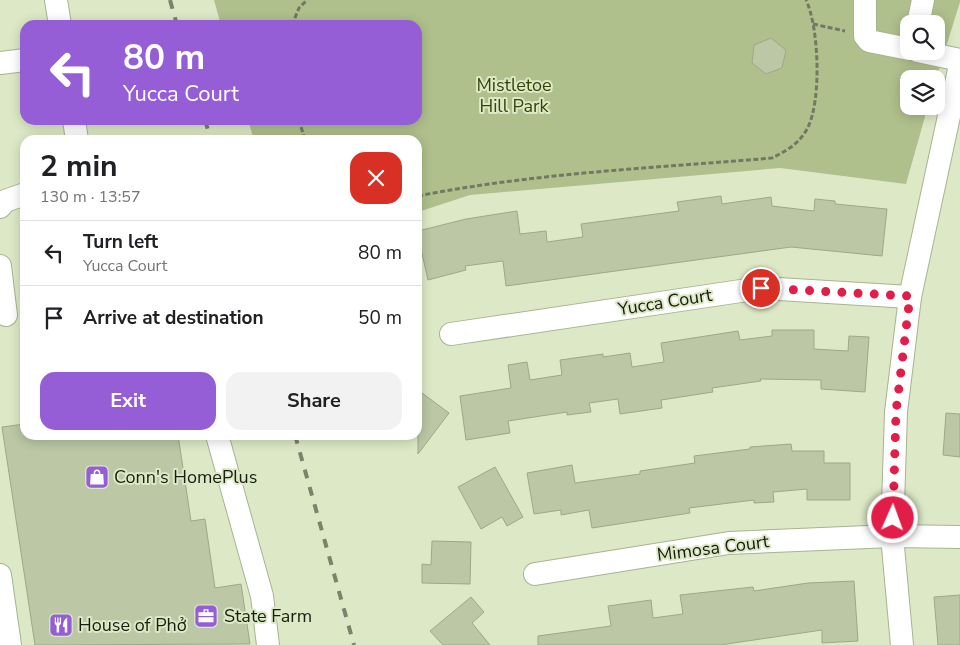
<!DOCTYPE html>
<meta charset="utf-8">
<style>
body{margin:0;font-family:"Nunito Sans",sans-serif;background:#f2f2f2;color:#202124;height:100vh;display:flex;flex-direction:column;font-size:19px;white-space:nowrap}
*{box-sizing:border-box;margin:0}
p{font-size:16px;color:#757577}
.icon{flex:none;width:28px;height:28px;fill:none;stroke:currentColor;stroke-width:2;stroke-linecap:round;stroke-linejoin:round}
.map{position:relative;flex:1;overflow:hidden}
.drawer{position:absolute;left:20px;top:135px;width:402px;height:305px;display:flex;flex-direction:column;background:#fff;border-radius:15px;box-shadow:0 2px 12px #0003}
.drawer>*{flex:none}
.guide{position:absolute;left:20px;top:20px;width:402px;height:105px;border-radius:15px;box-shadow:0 2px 12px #0003;background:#955ed6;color:#fff;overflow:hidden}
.controls{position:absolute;left:900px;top:15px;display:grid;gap:10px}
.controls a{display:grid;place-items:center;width:45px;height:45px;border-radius:10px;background:#fff;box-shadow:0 2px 12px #0003;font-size:25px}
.pin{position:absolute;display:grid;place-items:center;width:42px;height:42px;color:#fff;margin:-21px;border:2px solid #fff;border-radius:50%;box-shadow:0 1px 5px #0007}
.me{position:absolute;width:55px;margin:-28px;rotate:2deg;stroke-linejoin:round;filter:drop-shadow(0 0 4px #0008)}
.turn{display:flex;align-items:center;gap:18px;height:105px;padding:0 20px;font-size:22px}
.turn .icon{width:65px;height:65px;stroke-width:2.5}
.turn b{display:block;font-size:35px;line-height:42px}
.round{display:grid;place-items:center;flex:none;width:52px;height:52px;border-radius:15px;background:#f2f2f2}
.head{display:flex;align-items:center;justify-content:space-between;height:85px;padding:0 20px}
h1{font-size:30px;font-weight:700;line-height:38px}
.cta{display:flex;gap:10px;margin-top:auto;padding:10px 20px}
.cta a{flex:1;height:58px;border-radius:15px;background:#955ed6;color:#fff;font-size:20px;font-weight:700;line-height:58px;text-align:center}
.cta a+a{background:#f2f2f2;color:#202124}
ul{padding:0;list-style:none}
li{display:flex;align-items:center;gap:15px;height:65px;padding:0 20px;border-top:1px solid #e0e0e0}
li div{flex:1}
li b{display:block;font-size:19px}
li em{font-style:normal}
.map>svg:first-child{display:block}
</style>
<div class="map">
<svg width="960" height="645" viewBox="0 0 960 645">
<rect width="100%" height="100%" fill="#dde9c6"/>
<path fill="#afc08c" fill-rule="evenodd" d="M214,0H960V2L936,79H909V106H928L906,184L780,168L470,195L418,212V140H254L248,120H418V25H221ZM909,24H936V51H909Z"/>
<g fill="#bbc7a5" stroke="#9da887">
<path d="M771,38L786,50L782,68L766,74L752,63L754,45Z"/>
<path d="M721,196L722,204L771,197L772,206L814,211L815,199L835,201V204L887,209L882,256L791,247L506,286L503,261L465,266L466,270L428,280L418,236V231L466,219L517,211L520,234L546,231L547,242L583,237L581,224L679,211L677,202Z"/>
<path d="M772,330H814V349L848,351L849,336L869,337L865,392L821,389V380L760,379L761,381L712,388L713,392L661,400L662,408L620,414L618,399L589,403L591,412L567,415V412L508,421L510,433L466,440L460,396L511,388L508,365L527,362L530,380L562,375L560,360L603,354V357L630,353L632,367L664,362L661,343L738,331L740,340L772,336Z"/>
<path d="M418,390L449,413L418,454Z"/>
<path d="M946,413L960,414V457L943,455Z"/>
<path d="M25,424V435H178L191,521L205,519L215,588L241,584L250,644L35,645L2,427Z"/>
<path d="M791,444L792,451H824V463H850V500H807V489L773,492L774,502L754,503V500L689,508L690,513L592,528L589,510L561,515V510L534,514L527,473L572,465L575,483L640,474V471L695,463L694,456L750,449V447Z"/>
<path d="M495,467L523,517L507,526L502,517L481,529L458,487Z"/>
<path d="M432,541L471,542L470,584L422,583V564L431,565Z"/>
<path d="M854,581L858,641L822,643V630L720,645H538V636L611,626L608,606L651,600L653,618L683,614L680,595L753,587L754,591L808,583Z"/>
<path d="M960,595V645H938L934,597Z"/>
<path d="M471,597L484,612L472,623L490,645H443L430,631Z"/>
</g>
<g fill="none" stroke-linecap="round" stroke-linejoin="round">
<g stroke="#a8b392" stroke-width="24">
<g id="minor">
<path d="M56,0L60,25"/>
<path d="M865,0V36L869,41L909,49"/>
<path d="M918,24L923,0"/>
<path d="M918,51L960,60"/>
<path d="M0,63L25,60"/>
<path d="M74,120L77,140"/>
<path d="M0,207L5,201L25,194"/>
<path d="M0,266L6,315"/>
<path d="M451,334L761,288L910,297"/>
<path d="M217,435L262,596L268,645"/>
<path d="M535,574L729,543L892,536L960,537"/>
<path d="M0,575L10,645"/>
<path d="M902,645L892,536L896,412L910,297L960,65"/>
</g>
</g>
<g stroke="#727963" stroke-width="3" stroke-dasharray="5 2.5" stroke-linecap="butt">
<path d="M813,24L845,31"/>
<path d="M292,25L299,8L307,0"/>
<path d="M299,120L305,140"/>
<path d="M418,196C534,173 654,168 772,158C786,151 799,144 807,129C822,102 819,27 806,0"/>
</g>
<use href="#minor" stroke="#fff" stroke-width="22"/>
<g stroke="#7b836b" stroke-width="4" stroke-dasharray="9 9" stroke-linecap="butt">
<path d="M170,0L177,25"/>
<path d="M205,120L211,140"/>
<path d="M295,435L354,645"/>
</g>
</g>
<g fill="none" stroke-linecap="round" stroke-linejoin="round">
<path stroke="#e11d48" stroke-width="9" stroke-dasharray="0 16.2" d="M761,288L910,296L896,412L893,518"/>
</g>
<defs>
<g id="shop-square" transform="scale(1.25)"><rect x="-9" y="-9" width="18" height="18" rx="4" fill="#955ed6" stroke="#dde9c6"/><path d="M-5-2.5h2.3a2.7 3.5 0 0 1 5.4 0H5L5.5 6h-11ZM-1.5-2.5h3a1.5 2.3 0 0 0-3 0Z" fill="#fff"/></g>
<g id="office-square" transform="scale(1.25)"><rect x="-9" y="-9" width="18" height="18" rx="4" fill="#955ed6" stroke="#dde9c6"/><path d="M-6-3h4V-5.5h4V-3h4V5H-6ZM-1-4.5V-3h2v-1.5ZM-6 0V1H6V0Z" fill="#fff"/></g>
<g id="restaurant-square" transform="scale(1.25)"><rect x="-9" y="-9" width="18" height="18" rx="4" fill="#955ed6" stroke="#dde9c6"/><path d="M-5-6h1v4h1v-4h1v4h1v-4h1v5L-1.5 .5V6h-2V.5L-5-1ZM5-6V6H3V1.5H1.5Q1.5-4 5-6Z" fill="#fff"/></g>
</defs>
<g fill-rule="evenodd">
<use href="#shop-square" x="97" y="477"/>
<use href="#office-square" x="206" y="616"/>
<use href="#restaurant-square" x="61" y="625"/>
</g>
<g text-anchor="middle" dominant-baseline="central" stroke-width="4" stroke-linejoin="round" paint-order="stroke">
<g font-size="18" fill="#364409" stroke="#dde9c6">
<text x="514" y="85">Mistletoe<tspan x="514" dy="21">Hill Park</tspan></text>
</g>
<g font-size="18" fill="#1a1e11" stroke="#dde9c6">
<text transform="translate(665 302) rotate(-9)">Yucca Court</text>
<text transform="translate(713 548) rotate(-7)">Mimosa Court</text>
</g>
<g font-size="18" fill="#1a1e11" stroke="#dde9c6" text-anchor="start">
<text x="114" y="477">Conn's HomePlus</text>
<text x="224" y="616">State Farm</text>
<text x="78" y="625">House of Phở</text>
</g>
</g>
</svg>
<div class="controls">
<a><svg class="icon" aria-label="search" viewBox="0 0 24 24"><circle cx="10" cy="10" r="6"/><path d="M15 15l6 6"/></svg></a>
<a><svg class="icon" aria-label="layers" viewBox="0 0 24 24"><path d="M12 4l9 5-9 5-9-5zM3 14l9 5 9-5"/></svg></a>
</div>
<div class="pin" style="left:761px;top:288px;background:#d93025"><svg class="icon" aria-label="arrive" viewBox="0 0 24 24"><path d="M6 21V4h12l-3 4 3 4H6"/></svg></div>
<svg class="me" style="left:893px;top:518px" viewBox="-20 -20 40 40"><circle r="17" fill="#e11d48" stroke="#fff" stroke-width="3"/><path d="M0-11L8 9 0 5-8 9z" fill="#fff"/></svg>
<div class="guide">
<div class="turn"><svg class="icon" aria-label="left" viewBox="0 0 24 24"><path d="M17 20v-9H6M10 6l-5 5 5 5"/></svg><div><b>80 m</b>Yucca Court</div></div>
</div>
<section class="drawer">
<div class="head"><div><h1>2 min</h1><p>130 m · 13:57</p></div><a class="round" style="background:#d93025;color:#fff"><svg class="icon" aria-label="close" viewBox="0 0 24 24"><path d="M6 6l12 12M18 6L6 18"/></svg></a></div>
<ul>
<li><svg class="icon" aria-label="left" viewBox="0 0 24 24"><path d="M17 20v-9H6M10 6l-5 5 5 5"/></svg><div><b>Turn left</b><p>Yucca Court</p></div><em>80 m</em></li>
<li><svg class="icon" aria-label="arrive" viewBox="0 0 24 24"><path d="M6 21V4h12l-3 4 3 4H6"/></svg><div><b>Arrive at destination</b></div><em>50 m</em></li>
</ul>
<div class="cta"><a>Exit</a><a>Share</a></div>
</section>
</div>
